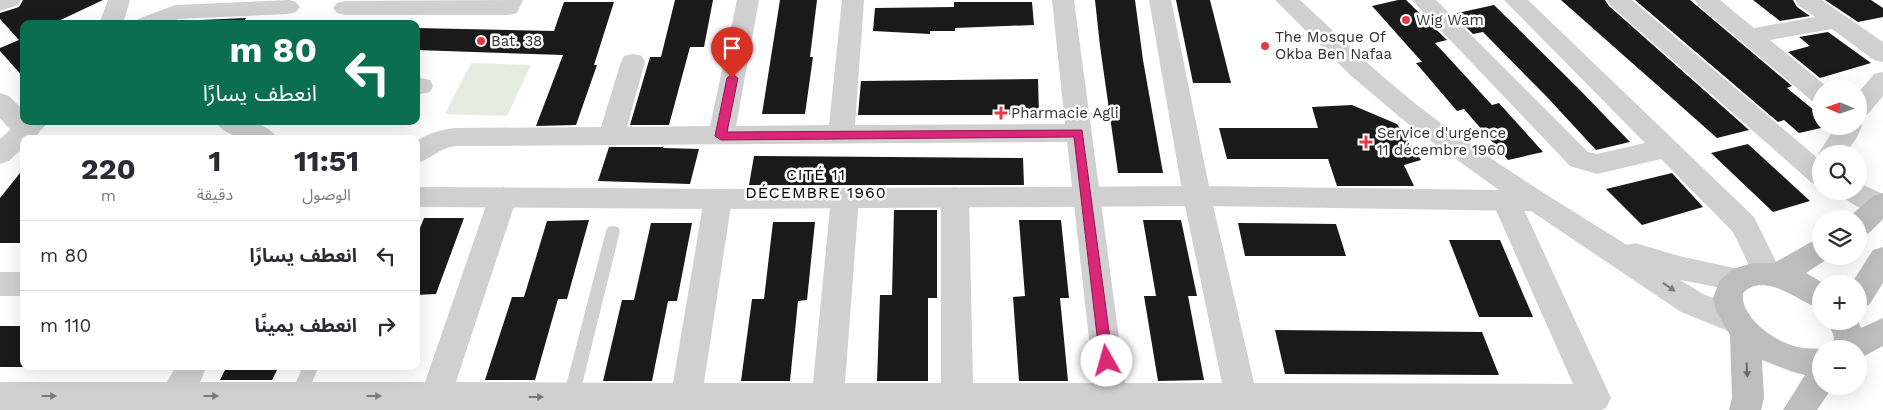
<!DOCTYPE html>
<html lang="ar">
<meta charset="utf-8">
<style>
body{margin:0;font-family:"Work Sans","Noto Sans Arabic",sans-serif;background:#f2f2f3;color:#2b2b33;direction:rtl;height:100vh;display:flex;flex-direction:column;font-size:19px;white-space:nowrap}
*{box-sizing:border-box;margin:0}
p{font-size:16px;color:#7c7c81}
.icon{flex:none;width:28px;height:28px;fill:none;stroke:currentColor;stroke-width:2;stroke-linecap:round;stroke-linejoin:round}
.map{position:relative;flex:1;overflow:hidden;direction:ltr}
.side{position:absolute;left:20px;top:135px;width:400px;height:235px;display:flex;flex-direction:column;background:#fff;border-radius:10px;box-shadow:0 5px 20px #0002;direction:rtl}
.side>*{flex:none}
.banner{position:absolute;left:20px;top:20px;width:400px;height:105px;border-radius:10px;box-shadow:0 5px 20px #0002;direction:rtl;background:#0b6e4f;color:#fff;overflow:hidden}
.needle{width:32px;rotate:272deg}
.controls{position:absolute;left:1812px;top:80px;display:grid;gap:10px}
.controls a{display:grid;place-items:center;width:55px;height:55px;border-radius:50%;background:#fff;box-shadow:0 5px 20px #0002;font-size:25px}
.pin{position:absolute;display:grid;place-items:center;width:42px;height:42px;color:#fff;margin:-51px -21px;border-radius:50% 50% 50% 0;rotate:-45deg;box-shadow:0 0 5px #0007}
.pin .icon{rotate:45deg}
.me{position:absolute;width:55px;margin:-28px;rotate:353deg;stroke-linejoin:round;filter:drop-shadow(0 0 4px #0008)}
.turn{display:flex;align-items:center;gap:18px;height:105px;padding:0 20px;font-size:22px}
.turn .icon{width:65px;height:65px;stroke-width:2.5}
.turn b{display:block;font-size:35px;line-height:42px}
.eta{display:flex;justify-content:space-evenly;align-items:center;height:85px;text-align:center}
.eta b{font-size:30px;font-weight:700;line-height:35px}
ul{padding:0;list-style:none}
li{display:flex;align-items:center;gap:15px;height:70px;padding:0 20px;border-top:1px solid #e1e1e2}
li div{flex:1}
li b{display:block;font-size:19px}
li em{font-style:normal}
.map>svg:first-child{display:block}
</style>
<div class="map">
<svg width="1883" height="410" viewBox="0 0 1883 410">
<rect width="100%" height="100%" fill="#fff"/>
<path fill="#e6ecdf" d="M471,63L531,65L507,116L445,114Z"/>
<g fill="#1a1a1a">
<path d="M23,0H103L52,24H24V78L0,51V48L19,40L0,19V13L19,7Z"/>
<path d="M675,0H713L704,47H690L669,125H630L650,57H661Z"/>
<path d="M780,0H817L810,57H813L805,114H762Z"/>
<path d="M1095,0H1135L1143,60L1163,173H1118L1100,46Z"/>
<path d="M1176,0H1210L1231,83H1193Z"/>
<path d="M1398,0H1406L1447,40L1435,43L1492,105L1499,103L1543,152L1508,160L1464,109L1457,111L1416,63L1422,62L1372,6Z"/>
<path d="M1561,0H1605L1609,6L1749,130L1717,138Z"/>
<path d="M1635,0H1690L1792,86L1787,88L1821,116V128L1799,133L1784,120L1778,122Z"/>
<path d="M1753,0H1793L1797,7L1810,16L1780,21Z"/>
<path d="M1825,0H1871L1883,8V17L1858,22Z"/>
<path d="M564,2H614L594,65H597L576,125L536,126L563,55L416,50V28L554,31Z"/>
<path d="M954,2H1032L1034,25L955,28V31H930V34L873,31L875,8L954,7Z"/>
<path d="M1494,5L1579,89L1630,142L1596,150L1547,97L1483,32L1473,34L1453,14Z"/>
<path d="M246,18L242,24H173L178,21Z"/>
<path d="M1828,32L1871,63L1820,78L1788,52L1810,46L1799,37Z"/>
<path d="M1038,79L1039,115H858L861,81Z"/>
<path d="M1352,105L1397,124L1421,160L1404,165L1414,186H1337L1328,159H1227L1219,128H1318L1312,107Z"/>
<path d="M1748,144L1810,201L1773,212L1711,153Z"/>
<path d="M609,147H663V148L699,149L690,184L598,181Z"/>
<path d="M754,156L1023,158L1024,185H749Z"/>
<path d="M24,168V243H0V198Z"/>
<path d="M1672,173L1703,207L1642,225L1606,189Z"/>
<path d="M894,210H937V298H928V381H877L880,295H892Z"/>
<path d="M424,218H464L436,294L416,295V238Z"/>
<path d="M589,220L567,299H558L535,380H485L512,297H524L547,221Z"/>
<path d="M1019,220H1061L1069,298H1060L1068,381H1019L1013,297L1025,296Z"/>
<path d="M1143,220H1181L1197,296H1188L1204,380L1158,381L1144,296H1156Z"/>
<path d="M773,222H815L807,300L798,301L790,381H741L752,299H764Z"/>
<path d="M651,223H692L677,301H668L652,381H603L622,300H634Z"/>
<path d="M1238,223L1336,224L1346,256H1245Z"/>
<path d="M1449,240H1500L1533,317H1479Z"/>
<rect x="0" y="326" width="24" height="41"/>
<path d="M1275,330L1482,332L1499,375L1285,374Z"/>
<path d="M227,366H279L272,380H220Z"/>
</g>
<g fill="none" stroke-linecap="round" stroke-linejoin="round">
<g fill="#d0d0d0" fill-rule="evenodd">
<path d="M613,226L618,227L620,231L579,397L577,402L571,404L565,402L563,397L606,231L608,227Z"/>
<path d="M303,366H319L304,401L298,403L292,401L290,396Z"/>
</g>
<g fill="#d0d0d0" fill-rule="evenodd">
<path d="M0,0H21L18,5L0,11Z"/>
<path d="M290,0L296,2L300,7L296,12L288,14L178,19L168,24H134L138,19L175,5Z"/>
<path d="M523,0L517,13L509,15H345L337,13L333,8L337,3L345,1Z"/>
<path d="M737,0H759L736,126L829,125L842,0H864L855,125L1065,124L1052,0H1074L1125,383H1222L1183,196L1149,0H1171L1211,196L1254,383L1573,384L1491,199L1495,192L1505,189L1515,192L1519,199L1611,398L1606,408L1601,410H0V382H167L176,366H207L200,382H425L489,197L493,190L503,187L513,190L517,197L456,382L673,383L704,199L708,192L718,189L728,192L732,199L704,383H813L831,198L835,191L845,188L855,191L859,198L845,383H941V197L945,190L955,187L965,190L969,197L973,383H1094L1067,142L455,146C440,148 430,159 416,164V141C429,133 440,130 455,128L601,127L621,62L624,56L633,54L642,56L645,62L627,127L710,126Z"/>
<path d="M1412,0H1436L1588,152L1597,154L1645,143L1504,0H1528L1754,217L1782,274L1777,282L1767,286L1757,282L1733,232L1661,159L1597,174L1570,166Z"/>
<path d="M1607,0H1632L1821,161V186L1812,183L1610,5Z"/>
<path d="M1695,0H1720L1754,28L1815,17L1798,5L1795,0H1822L1883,42V62L1874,60L1832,29L1770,40L1830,89H1821V104L1812,101L1698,5Z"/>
<path d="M1883,72V96L1868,114L1859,117V92L1874,74Z"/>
<path d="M416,77L430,80L433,86L430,92L416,95Z"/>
<path d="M0,93L9,96L24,111V121H34L40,130L36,137C18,142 11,130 0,118Z"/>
<path d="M1859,121L1862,126L1856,139L1845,154H1821V160L1818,154L1836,126H1859Z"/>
<path d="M1859,183L1883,194V215C1871,215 1844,202 1839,191H1859Z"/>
<rect x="0" y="272" width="24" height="24"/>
</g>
<g fill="#d0d0d0" fill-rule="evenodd">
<path d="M108,0H130L123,24H99Z"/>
<path d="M1275,0H1300C1343,40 1386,82 1434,118C1495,164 1562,204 1627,245L1635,243L1679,256L1748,271L1753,279L1748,287L1738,291L1680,280L1703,294L1749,313L1753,322L1749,331L1738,335L1681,312L1531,211L1197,206L718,209L416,207V187L718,189L1197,186L1499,190L1414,129L1349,74Z"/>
<path d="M24,117V121H49L33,139H24V147L9,161L0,164V139Z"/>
<path d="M215,121C236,121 266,118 278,139C257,139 228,142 215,121Z"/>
</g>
<g fill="#bdbdbd" fill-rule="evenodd">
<path d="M1883,193V219L1869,233L1859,236V219H1848L1849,217L1873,196Z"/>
<path d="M1821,239V256H1832L1806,273L1825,284H1821V309C1799,303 1766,270 1743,293C1740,317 1773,340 1794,346C1803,349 1812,348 1821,349V386H1833L1832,388L1817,410H1783L1805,375L1793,372L1762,360L1764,398L1761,410H1729L1732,398L1730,335L1716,311L1713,298L1720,280L1733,269L1753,263H1774L1811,242Z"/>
<path d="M1883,247V283L1869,305L1859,308V284H1851L1873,250Z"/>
<path d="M1883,318V346L1859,359V349H1832L1834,337L1828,321H1858L1861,328Z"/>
</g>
</g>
<defs><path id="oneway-solid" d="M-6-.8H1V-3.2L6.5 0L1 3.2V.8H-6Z" transform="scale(1.25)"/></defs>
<g fill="#7a7a7a">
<use href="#oneway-solid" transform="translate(1669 287) rotate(34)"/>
<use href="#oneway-solid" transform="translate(49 396)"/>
<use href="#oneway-solid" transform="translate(211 396)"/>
<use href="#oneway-solid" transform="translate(374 396)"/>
<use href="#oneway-solid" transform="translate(536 397)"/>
</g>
<use fill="#6a6a6a" href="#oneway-solid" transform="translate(1747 370) rotate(87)"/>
<path fill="#db2777" stroke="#8e194d" d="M732,74L738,78L727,132L1082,130L1113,361L1111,365L1107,366L1102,365L1100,361L1074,137L721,140L715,136L727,78Z"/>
<g fill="#e63946" stroke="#fff" stroke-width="2">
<circle cx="1406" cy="20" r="5"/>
<circle cx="481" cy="41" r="5"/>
<circle cx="1265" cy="46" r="5"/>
<path d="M998.5 105.5h5v5h5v5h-5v5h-5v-5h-5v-5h5z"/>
<path d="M1363.5 134.5h5v5h5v5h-5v5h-5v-5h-5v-5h5z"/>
</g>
<g text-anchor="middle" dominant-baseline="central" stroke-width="5" stroke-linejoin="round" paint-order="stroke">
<g font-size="15" fill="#333" stroke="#fff" text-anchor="start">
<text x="1416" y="20">Wig Wam</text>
<text x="1275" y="37">The Mosque Of<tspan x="1275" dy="17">Okba Ben Nafaa</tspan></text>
<text x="491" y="41">Bat. 38</text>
<text x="1011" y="113">Pharmacie Agli</text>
<text x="1377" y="133">Service d'urgence<tspan x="1377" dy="17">11 décembre 1960</tspan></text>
</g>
<g font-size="16" letter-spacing="1" fill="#000" stroke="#fff">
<text x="816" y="174">CITÉ 11<tspan x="816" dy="18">DÉCEMBRE 1960</tspan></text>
</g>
</g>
</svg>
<div class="controls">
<a><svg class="needle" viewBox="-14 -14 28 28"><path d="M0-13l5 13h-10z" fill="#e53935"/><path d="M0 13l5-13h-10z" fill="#7c7c81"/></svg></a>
<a><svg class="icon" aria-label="search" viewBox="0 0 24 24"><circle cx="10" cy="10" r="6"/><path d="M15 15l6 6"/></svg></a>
<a><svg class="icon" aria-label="layers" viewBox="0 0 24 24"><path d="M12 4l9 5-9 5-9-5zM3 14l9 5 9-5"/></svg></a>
<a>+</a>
<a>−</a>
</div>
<div class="pin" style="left:732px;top:78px;background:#d93025"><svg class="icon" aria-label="arrive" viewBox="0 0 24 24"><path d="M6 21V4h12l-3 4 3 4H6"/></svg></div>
<svg class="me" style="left:1107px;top:361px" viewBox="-20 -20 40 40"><circle r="19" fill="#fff"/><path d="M0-13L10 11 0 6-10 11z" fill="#db2777"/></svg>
<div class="banner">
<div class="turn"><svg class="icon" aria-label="left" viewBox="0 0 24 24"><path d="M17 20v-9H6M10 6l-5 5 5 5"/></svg><div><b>80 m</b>انعطف يسارًا</div></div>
</div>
<section class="side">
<div class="eta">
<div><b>11:51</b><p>الوصول</p></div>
<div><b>1</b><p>دقيقة</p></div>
<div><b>220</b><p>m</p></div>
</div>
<ul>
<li><svg class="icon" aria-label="left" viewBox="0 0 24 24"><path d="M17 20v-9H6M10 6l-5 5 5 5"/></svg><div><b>انعطف يسارًا</b></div><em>80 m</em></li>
<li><svg class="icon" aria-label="right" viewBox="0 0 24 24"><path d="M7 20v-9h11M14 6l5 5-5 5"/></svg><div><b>انعطف يمينًا</b></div><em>110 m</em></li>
</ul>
</section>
</div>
